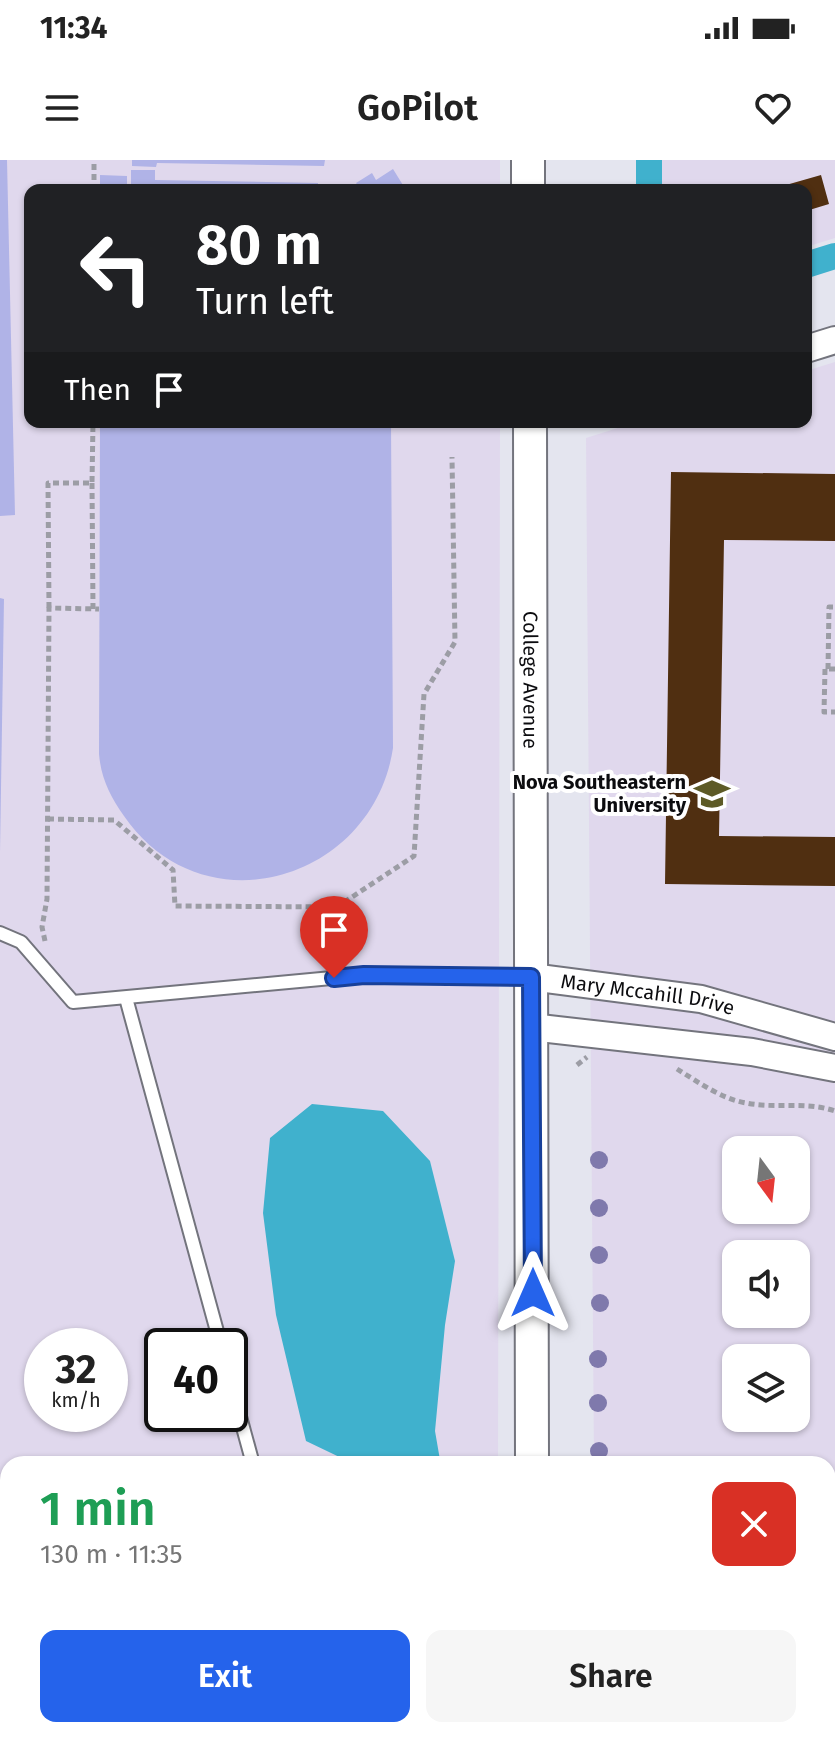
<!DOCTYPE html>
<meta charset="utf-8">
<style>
body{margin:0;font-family:"Fira Sans",sans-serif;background:#f6f6f6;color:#222;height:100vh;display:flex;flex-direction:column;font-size:30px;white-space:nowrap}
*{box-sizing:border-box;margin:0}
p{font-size:26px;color:#767676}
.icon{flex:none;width:44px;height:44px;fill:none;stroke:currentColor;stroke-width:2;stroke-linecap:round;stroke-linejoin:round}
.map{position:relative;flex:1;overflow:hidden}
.side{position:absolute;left:0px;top:1296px;width:836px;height:282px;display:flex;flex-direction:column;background:#fff;border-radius:24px 24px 0 0;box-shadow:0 2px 6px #0004}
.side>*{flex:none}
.banner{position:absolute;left:24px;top:24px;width:788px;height:244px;border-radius:16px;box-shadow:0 2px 6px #0004;background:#202124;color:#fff;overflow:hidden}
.needle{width:52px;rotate:165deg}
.controls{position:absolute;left:722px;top:976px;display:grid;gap:16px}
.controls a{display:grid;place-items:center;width:88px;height:88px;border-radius:16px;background:#fff;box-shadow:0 2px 6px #0004;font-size:40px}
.speed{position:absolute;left:24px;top:1168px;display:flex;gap:16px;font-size:40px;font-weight:700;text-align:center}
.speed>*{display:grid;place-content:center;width:104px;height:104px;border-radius:50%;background:#fff;box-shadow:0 2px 6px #0004;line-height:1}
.speed small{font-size:20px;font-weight:400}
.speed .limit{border:4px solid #111;border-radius:12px;background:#fff;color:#111}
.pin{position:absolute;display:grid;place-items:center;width:68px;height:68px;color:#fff;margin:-82px -34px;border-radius:50% 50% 50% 0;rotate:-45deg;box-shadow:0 0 8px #0007}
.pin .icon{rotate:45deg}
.me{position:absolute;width:88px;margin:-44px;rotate:0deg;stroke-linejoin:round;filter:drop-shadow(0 0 6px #0008)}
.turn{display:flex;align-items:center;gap:28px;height:168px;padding:0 40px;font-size:36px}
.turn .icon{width:104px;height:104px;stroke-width:2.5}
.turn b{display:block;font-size:56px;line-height:68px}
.then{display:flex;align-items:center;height:76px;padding:0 40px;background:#0003;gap:16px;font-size:30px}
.round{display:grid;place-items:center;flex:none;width:84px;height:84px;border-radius:16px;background:#f6f6f6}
.summary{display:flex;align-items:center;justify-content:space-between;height:136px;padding:0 40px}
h1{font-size:48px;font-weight:600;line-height:60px;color:#1e9e55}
.cta{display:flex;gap:16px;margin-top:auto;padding:16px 40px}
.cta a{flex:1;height:92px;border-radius:16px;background:#2563eb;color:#fff;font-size:32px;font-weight:600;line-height:92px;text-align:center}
.cta a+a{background:#f6f6f6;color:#222}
.status{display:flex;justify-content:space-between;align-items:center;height:56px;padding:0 40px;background:#fff;direction:ltr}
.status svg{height:22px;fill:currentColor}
header{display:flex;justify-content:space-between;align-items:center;height:104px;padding:0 40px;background:#fff;font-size:36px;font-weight:600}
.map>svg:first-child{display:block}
</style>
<div class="status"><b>11:34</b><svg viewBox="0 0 49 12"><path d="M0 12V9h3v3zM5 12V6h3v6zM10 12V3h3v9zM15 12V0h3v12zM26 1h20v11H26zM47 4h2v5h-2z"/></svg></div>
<header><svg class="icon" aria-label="menu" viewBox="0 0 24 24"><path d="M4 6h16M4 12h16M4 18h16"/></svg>GoPilot<svg class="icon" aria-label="heart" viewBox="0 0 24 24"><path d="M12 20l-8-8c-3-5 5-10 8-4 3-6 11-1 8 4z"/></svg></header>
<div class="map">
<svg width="835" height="1577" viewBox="0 0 835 1577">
<rect width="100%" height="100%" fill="#e4e5ef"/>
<g fill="#e0d8ed" fill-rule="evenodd">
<path d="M0,0H500V30H30V262H500L498,1304H8V1570H498V1577H0ZM42,1186H110V1254H42ZM162,1186H230V1254H162Z"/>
<path d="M657,0H835V78L806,87V30H658Z"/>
<path d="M835,202V1577H596V1570H828V1304H594L586,278L637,262H806V211ZM736,990H796V1050H736ZM736,1094H796V1154H736ZM736,1198H796V1258H736Z"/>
</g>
<g fill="#b0b3e7">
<path d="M0,0H7L15,355L0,356Z"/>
<path d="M132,0H325L324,6L157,3L156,7L132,6Z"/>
<path d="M393,9L406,30H361L356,23L372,13L376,20Z"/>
<path d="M131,10H155V20L318,23V27L154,25V30H131Z"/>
<path d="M100,15L127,16V30H100Z"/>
<path d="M100,262H391L393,588C373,721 203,771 124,656C110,636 101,618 99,594Z"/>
<path d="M0,438L4,439L0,692Z"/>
</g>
<path fill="#40b1cd" d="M312,944L383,951L430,1001L455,1101L445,1165L435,1271L440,1300L429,1304H354L306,1281L276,1155L263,1053L270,978Z"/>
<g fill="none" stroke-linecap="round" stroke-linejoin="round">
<g stroke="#40b1cd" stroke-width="26">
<path d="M649,30V0"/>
<path d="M806,105L835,96"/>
</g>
</g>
<g fill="#502f11">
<path d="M821,15L829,44L806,51V30H780L779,27Z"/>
<path d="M671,312L835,314V381L724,380L719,676L835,677V726L665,724Z"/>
</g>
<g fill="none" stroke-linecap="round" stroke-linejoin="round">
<g stroke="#73747d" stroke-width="16">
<g id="service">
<path d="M0,773L21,782L73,842L364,815L528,817"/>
<path d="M126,838L221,1186"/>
<path d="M230,1220L253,1304"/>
</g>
</g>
<g stroke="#73747d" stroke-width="30">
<g id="minor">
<path d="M806,189L835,180"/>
<path id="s1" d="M531,817L701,839L835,877"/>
<path d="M531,867L752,892L835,908"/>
<path d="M828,1563L835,1540"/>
</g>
</g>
<g stroke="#73747d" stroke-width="36">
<g id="tertiary">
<path d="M528,0V30"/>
<path id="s2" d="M530,262L532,1304"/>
<path d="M529,1577V1570"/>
</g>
</g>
<g stroke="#9c9da5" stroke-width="5" stroke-dasharray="6 4" stroke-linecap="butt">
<path d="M94,30V0"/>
<path d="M92,323L93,449"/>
<path d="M49,448L48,323H92L93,262"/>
<path d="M828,509L829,447H835"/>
<path d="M835,509H825L824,552H835"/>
<path d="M48,659L114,660L173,710L175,746L337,747L414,696L424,534L455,482L452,297"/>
<path d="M45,781L42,767L47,739L49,448L99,449"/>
<path d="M577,905L587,897"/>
<path d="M677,909C698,922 722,939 746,943C776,949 806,941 835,951"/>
</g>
<use href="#service" stroke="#fff" stroke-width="12"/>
<use href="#minor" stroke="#fff" stroke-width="26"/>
<use href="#tertiary" stroke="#fff" stroke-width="32"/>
</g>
<g fill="#7f79ac">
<circle cx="599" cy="1000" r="9"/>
<circle cx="599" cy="1048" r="9"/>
<circle cx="599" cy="1095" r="9"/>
<circle cx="600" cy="1143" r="9"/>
<circle cx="598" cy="1199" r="9"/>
<circle cx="598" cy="1243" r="9"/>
<circle cx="599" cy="1291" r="9"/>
</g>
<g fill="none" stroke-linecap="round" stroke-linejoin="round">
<g stroke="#184099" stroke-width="20">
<path id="route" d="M334,818L364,815L531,817L533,1133"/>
</g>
<use href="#route" stroke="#2563eb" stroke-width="14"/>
</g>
<defs>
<g id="university-bare" transform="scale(2.76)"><path d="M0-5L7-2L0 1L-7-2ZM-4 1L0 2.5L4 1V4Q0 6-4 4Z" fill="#5d5a26" stroke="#fff" stroke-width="2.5" paint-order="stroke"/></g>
</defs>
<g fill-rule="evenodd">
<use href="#university-bare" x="712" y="634"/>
</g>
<g text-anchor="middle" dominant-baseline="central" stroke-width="8" stroke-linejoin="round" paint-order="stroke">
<g font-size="20" fill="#0c0c0f" stroke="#fff">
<text stroke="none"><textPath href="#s2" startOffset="258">College Avenue</textPath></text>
<text stroke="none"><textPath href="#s1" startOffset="118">Mary Mccahill Drive</textPath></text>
</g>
<g font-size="20" font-weight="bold" fill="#0c0c0f" stroke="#fff" text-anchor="end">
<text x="686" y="622">Nova Southeastern<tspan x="686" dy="23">University</tspan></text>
</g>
</g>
</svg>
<div class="controls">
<a><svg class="needle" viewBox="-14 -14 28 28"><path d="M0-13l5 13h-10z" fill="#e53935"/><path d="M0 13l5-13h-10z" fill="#767676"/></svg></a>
<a><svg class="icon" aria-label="sound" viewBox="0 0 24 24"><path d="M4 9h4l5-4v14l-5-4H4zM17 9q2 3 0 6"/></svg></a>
<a><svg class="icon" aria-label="layers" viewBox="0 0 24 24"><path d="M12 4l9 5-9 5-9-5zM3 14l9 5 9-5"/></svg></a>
</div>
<div class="speed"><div>32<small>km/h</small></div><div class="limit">40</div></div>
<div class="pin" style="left:334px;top:818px;background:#d93025"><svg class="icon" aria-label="arrive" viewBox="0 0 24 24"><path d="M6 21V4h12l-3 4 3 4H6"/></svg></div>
<svg class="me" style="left:533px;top:1133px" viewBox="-20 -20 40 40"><path d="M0-17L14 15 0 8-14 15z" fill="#2563eb" stroke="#fff" stroke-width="4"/></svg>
<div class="banner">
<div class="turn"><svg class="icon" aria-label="left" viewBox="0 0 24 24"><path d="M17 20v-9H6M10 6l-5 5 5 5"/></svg><div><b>80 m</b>Turn left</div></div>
<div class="then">Then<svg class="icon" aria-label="arrive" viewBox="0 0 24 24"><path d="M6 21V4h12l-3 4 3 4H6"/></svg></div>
</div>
<section class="side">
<div class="summary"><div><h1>1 min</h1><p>130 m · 11:35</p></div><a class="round" style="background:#d93025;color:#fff"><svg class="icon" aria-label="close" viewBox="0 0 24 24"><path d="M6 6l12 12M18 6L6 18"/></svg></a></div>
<div class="cta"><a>Exit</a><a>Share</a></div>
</section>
</div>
